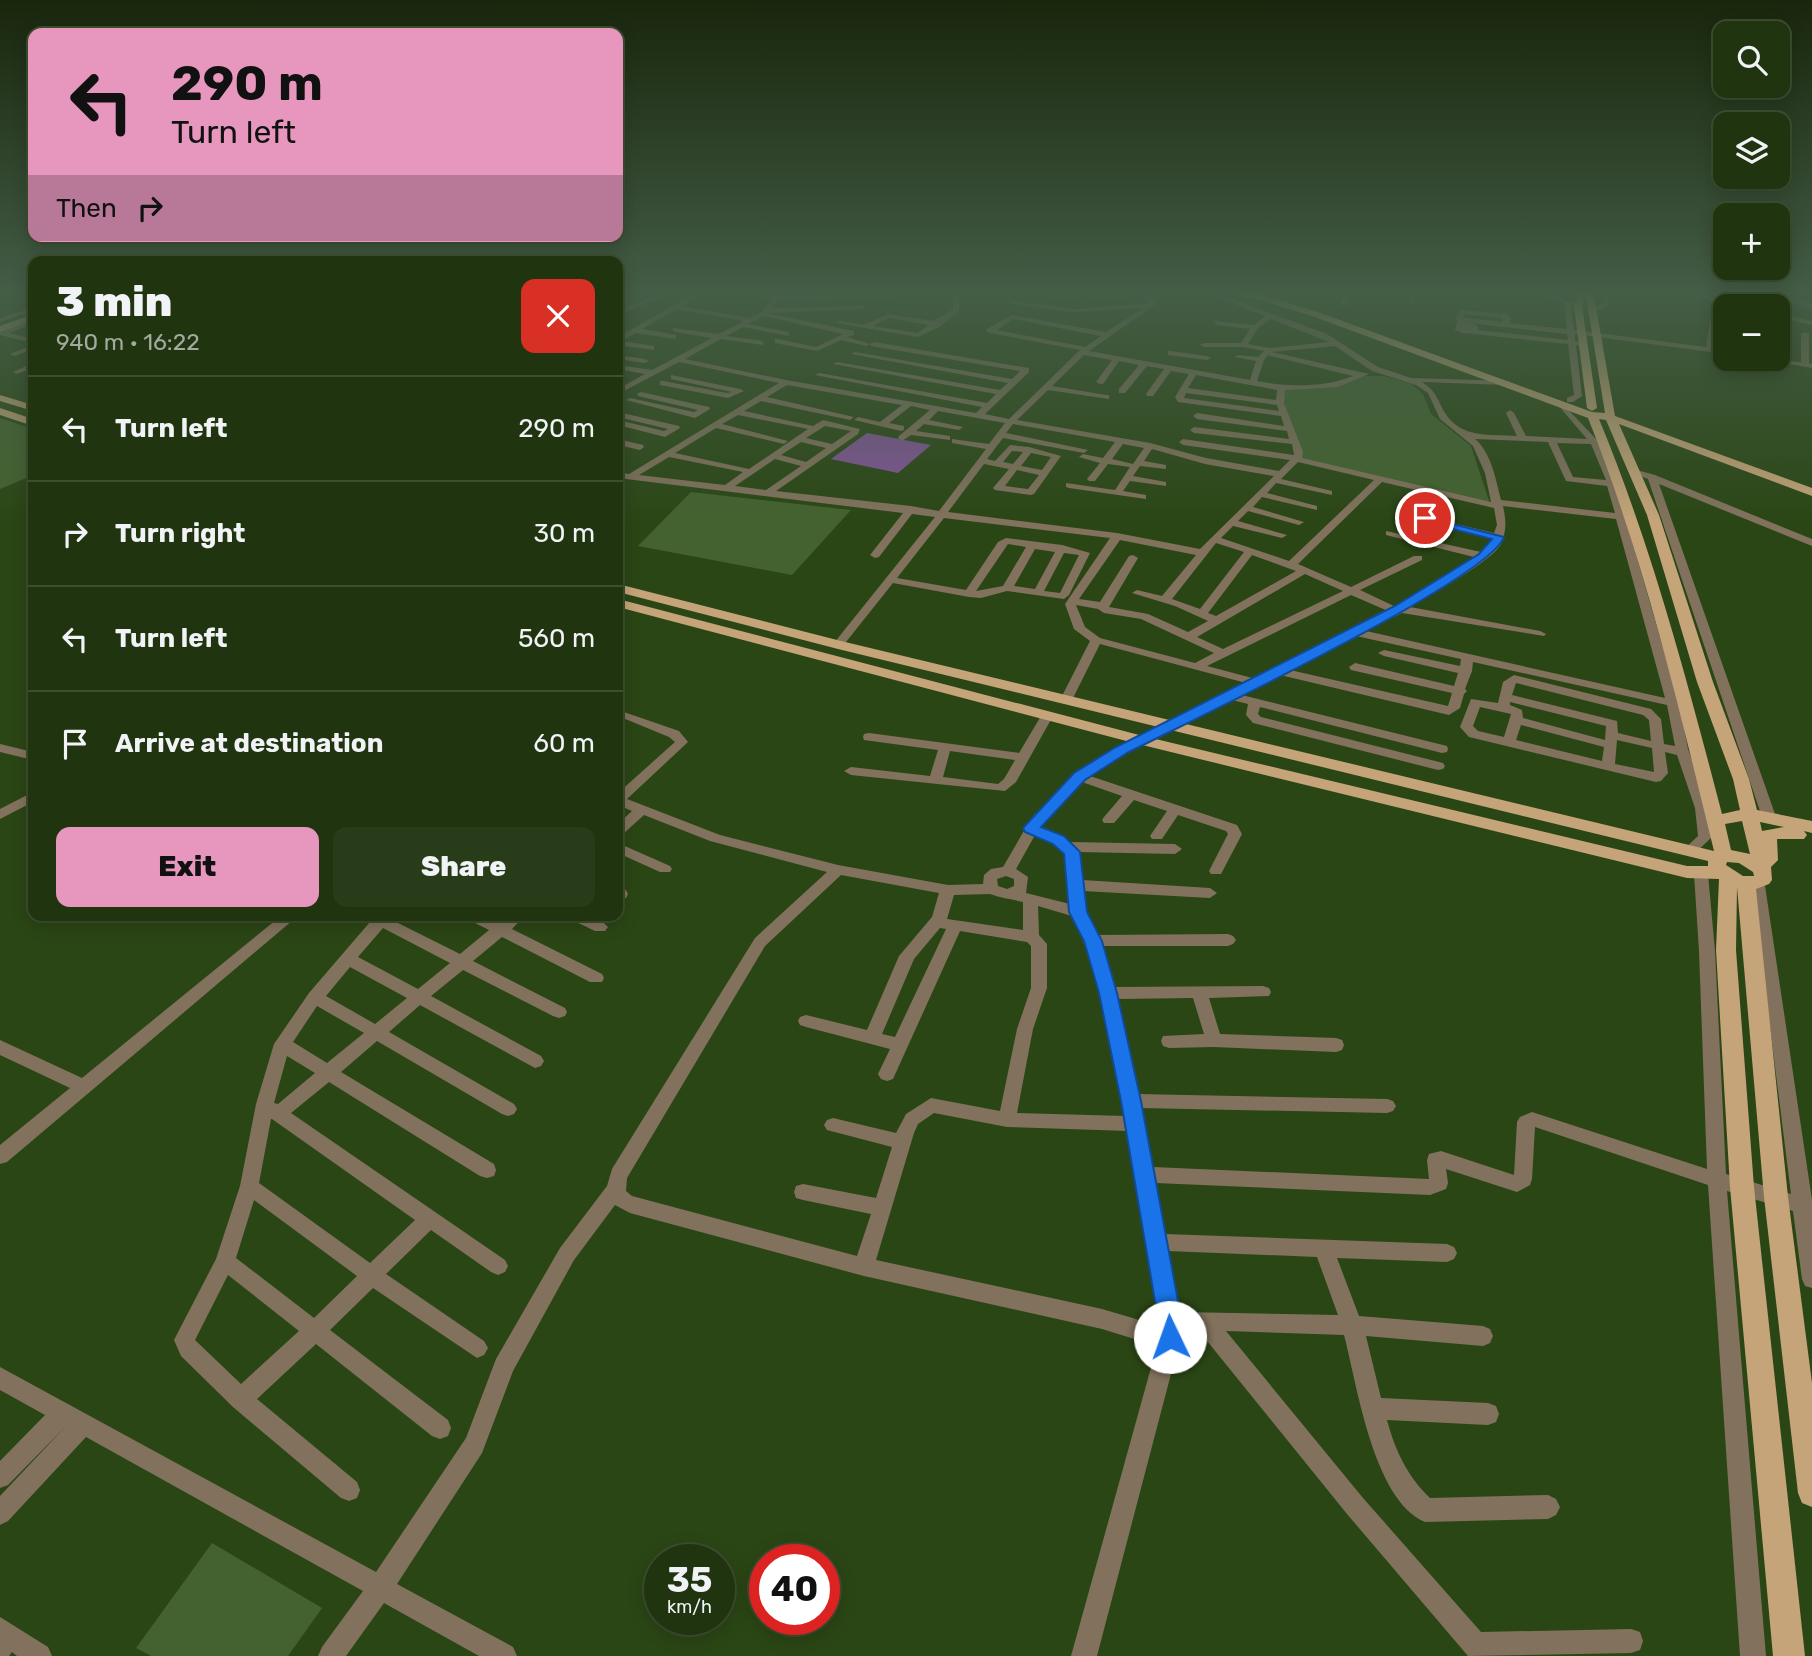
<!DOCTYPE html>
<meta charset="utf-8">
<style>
body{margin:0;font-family:Rubik,sans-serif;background:#283c19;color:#f1f3f6;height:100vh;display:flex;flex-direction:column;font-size:26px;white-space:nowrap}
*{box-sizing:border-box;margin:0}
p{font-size:23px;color:#a2aa9f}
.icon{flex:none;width:38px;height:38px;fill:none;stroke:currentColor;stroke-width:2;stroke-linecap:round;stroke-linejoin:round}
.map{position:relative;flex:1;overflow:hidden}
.side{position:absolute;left:28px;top:256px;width:595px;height:665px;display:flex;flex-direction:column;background:#203410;border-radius:14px;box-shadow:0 4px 18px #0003,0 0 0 2px #3d4f30}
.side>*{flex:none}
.top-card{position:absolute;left:28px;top:28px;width:595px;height:214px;border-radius:14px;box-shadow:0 4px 18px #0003,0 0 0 2px #3d4f30;background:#e797bd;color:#111;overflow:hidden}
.controls{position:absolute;left:1713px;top:21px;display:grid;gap:14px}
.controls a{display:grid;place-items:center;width:77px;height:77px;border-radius:14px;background:#203410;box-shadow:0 4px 18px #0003,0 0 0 2px #3d4f30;font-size:35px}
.speed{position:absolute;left:644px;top:1544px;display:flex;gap:14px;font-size:35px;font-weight:700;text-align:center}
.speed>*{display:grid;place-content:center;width:91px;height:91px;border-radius:50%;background:#203410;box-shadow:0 4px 18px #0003,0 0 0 2px #3d4f30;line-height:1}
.speed small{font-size:18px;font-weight:400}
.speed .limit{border:10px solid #d22;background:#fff;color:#111}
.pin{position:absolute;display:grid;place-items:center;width:60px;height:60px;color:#fff;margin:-30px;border:4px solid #fff;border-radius:50%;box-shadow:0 2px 7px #0007}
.me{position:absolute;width:77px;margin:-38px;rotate:357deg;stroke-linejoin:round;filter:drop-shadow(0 0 5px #0008)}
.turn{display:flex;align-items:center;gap:24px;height:147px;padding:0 28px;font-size:32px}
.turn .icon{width:91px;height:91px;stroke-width:2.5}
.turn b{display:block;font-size:49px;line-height:60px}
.then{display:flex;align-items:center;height:66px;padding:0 28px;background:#0003;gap:14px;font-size:26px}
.round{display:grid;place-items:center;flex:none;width:74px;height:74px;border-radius:14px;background:#283c19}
.overview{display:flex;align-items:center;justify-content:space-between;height:119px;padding:0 28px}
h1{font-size:42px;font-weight:800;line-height:52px}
.button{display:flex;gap:14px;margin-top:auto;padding:14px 28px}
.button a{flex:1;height:80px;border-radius:14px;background:#e797bd;color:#111;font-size:28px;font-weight:800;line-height:80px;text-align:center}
.button a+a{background:#283c19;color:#f1f3f6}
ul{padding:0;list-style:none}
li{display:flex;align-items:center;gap:21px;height:105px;padding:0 28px;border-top:2px solid #3d4f30}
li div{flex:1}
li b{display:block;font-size:26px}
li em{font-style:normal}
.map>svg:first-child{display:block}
</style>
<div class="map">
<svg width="1812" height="1656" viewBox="0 0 1812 1656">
<rect width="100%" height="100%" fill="#2b4615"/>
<g fill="#44622f">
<path d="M1359,376H1384L1412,384L1423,394L1431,414L1471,446L1490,504L1296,459L1281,388L1340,386Z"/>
<path d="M0,418L33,429V475L0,489Z"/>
<path d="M691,492L851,510L792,575L638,546Z"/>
<path d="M212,1543L322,1608L288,1656H151L136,1648Z"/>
</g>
<path fill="#825599" d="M867,433L931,445L898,473L831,459Z"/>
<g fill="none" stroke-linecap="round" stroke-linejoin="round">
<path fill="#825599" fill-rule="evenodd" d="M1739,290H1756L1812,303V309Z"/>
<g fill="#82725d" fill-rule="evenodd">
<path d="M667,290L695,296V298L682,306L750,318L760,313L773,299L726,290L776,296L781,293L784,296L1046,290L1043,292L959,295V311L941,326L918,337L836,323L840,321L864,325L888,314L934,321L953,309V295L780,300L772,308L866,306L864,309L767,313L854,331V335L847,337L870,344L866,346L841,340L817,351L775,343V339H778L816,347L843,334L764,316L748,324L789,332V336L743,327L727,336L763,341V345L721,339L685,359L786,380L976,413L982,407L815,375L819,373L987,403L996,394L833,364L837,362L1000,390L1008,383L851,354L855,352L1012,379L1020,371L871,346L870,344L874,342L1029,368V372L985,414L1009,419L1080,350L990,333L986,331L987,329L1012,315L1106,332L1143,308L1073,312L1012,304L1010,301L1076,309L1149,303L1142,296L1088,299L1085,297L1138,292L1136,290H1143L1156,302V304L1089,351L1250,380L1256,361L1234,357L1238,355L1258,357L1264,351L1243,347H1204L1200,345L1204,343H1241L1250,329L1217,325L1214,321L1254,325L1265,316L1199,290H1208L1327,334L1378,367L1411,378L1509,381L1510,383L1506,385L1422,382C1437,392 1437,399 1445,413C1461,439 1491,434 1517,436L1506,413L1510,410L1514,413L1526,436L1587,439L1557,404L1561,402L1596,439L1602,440L1603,442L1600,445L1615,481L1624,484L1617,487L1625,514L1633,517L1626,520L1679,703L1688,749L1709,808L1712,837L1693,855H1683L1681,852L1698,836L1695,808L1677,755L1665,752L1668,773L1661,781L1656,782L1469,737L1460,727L1471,699L1498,703L1503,682L1514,675L1651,709L1661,719L1664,744L1675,746L1667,705L1473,662L1472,671L1465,689L1467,691L1464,694L1460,708L1449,715L1280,675L1242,695L1447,746L1448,749L1447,752L1442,753L1260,707L1258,714L1261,717L1443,763L1445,766L1443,769L1438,770L1253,723L1246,715L1248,704L1232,700L1126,753L1090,776L1237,825L1242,834L1221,874H1211L1209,871L1228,834L1226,831L1178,815L1162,839H1152L1150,836L1167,811L1134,800L1114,823H1104L1102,820L1104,817L1122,796L1082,782L1040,827L1063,837L1070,842L1175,844L1182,849L1175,854L1079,852L1082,880L1210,888L1217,893L1210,898L1083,891L1086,912L1096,935L1228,934L1233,936L1236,940L1233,944L1228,946H1101L1114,987L1263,986L1269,988L1271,992L1269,996L1209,998L1220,1034L1336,1038L1342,1040L1344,1045L1342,1050L1336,1052L1214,1047L1169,1048L1163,1046L1161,1041L1163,1036L1204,1034L1193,998L1117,999L1138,1094L1387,1099L1393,1101L1396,1106L1393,1111L1387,1113L1141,1108L1153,1167L1429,1179L1427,1160L1429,1154L1441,1151L1514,1175L1517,1122L1520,1117L1532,1112L1707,1169L1699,951L1694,874L1701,869L1708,874L1715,951L1726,1174L1791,1194L1752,883L1754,879H1764L1812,1200V1288L1805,1286L1802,1279L1793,1211L1727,1191L1766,1656H1740L1708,1185L1535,1127L1532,1179L1530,1185L1517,1192L1446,1169L1448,1183L1446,1189L1430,1195L1156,1183L1165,1234L1447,1244L1454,1247L1457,1253L1454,1259L1447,1262L1337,1258L1359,1316L1483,1326L1490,1329L1493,1336L1490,1343L1483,1346L1366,1336L1381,1398L1488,1403L1496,1406L1499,1414L1496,1422L1488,1425L1387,1420C1395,1450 1407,1476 1430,1498L1548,1495L1556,1499L1560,1507L1556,1515L1548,1519L1425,1522C1373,1500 1357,1384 1344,1335L1226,1331L1363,1498L1481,1632L1631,1629L1640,1632L1643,1641L1640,1650L1631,1653L1468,1656L1347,1514L1199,1331L1182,1332L1097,1656H1071L1157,1346L1102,1329L864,1276L630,1213L615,1205L574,1260L513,1371L482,1453L397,1584L513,1647L517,1656H479L384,1603L346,1656H318L322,1647L363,1591L86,1437L8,1521L0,1525V1496L66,1426L8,1485L0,1488V1461L45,1415L0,1390V1367L376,1572L466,1438L496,1359L560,1248L607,1186L612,1169L755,938L827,872L710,841L644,815L623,834L618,835V824L632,811L618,805V793L675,742L669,737L618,716V710L679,731L688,742L627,799L720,835L838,865L948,885L983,884L984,875L991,869L1003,867L1032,817L1075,774L1116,747L1246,683L1100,644L1072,700L1070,703H1062L1060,700L1090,641L1074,629L1065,604L1110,538L944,518L897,578L966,590L998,542L1006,538L1062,545L1090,553L1069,595L1064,599L1007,591L981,598L969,597L893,583L842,647H834V643L935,517L912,514L879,557L875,558L870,555L903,513L618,478V472L629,474L779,383L679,362L618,394V389L645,374L618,369V365L652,370L712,338L676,332L672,330L673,328L719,334L744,321L677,309L642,329L676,335V339L636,333L621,341L654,346V350L618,345V337L686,298L666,295L625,312L618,311V307L624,308ZM889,318L929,325L917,333L873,326ZM1013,319L1101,336L1085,347L997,330ZM1271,319L1329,342L1269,348L1248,344L1258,328ZM1335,346L1372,371L1416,385L1428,393L1440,419L1473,446L1485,473L1491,502L1302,458L1303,452L1284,403L1285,390L1338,387L1369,374L1272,352ZM1084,355L1112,360L1096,382L1100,384H1103L1119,361L1139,365L1119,389V393H1125L1147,366L1164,369L1146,394L1147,396H1153L1171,371L1189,374L1175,397L1178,402L1281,416L1284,426L1197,413L1193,416L1197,419L1287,431L1289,439L1194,427L1190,430L1194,433L1292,444L1294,455L1183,439L1179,442L1183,445L1290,460L1279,471L1206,458L1150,443L1017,420L1048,390L1109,399V395H1106L1052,386ZM1268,355L1271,356L1353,376C1323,388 1288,387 1257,381L1264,360ZM1196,375L1277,390L1276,400L1188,388ZM787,385L902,405L880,422L858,417L854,420L901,431L904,430V426L889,423L911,406L930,410L899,436L898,438L902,441L911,435L950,440V436L916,431L924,424L959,430L963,427L929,420L938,411L1005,423L989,444L952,439V443L986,449L939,511L911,506L776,491L858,434L860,429L823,420L813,426L744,411L761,401L850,420L854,417L767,397ZM1186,393L1277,405L1279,411L1184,398ZM738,415L808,429L749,469L675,453L716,428L784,444L788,441L722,424ZM1013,424L1115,442L1103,458L1083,454L1079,457L1100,463L1087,479L1089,481H1095L1108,464L1130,467L1115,490L1066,483V487L1069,488L1146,499V495L1123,491L1130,481L1166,486V482L1133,476L1140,466L1166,469V465L1144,461L1152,449L1205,464L1274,476L1200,549L1117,533L948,512L984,464L1009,469L993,488L995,490L1031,495L1034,494L1061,456L1029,447L1010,445L995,461L987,459L1003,438L1084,453L1088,450L1006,433ZM825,426L851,431L832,444L806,438ZM1475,439L1548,442L1566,481L1607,486L1615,513L1501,500C1496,480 1491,452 1475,439ZM801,442L826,448L806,462L781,455ZM1557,443L1591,444L1606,480L1573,477ZM1123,444L1144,448L1133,464L1112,459ZM1012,451L1023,452L1013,464L1003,462ZM1031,453L1051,457L1042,470L1021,466ZM669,457L743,472L725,485L639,475ZM775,459L801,466L766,490L735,486ZM1298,462L1374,480L1289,561L1221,538L1233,526L1282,538L1287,535L1238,521L1248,511L1299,525L1304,522L1253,507L1262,497L1317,510V506L1267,493L1276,483L1332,495V491L1281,479ZM1017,470L1039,475L1028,489L1005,486ZM1382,482L1494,508L1497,525L1494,533L1398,510V514L1492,539L1490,544L1481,552L1386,531V535L1474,557L1396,607L1360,590L1422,560V556H1414L1351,587L1298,564ZM1503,506L1616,519L1665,698L1366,631L1402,613L1544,636L1546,634L1540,631L1410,607C1430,595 1491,562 1501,544C1507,530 1506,520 1503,506ZM1120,540L1196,555L1162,596L1137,590L1132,593L1175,606L1208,621L1188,632L1148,614L1109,607L1138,558L1133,555L1129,556L1100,602L1079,599ZM1216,543L1244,552L1200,609L1172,599ZM1008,544L1026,547L1003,586L976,591ZM1035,549L1055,552L1035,589L1014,586ZM1064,553L1079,555L1060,593L1044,591ZM1252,555L1296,571L1216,616L1208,613ZM1305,574L1343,591L1223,649L1197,637ZM1351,595L1388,611L1256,679L1207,666ZM1076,605L1098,609L1104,613L1141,619L1214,653L1195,663L1100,638L1085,627ZM1356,636L1461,659L1460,666L1384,650L1378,653L1384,656L1458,673L1454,686L1355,663L1349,667L1351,670L1452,693L1448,706L1290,670ZM1516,683L1643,715L1649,720L1651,741L1618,733L1617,721L1512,695ZM1510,702L1606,726L1605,740L1523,718L1522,710L1510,705ZM1480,707L1511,714L1504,737L1478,731L1473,726ZM1521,725L1604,747L1602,761L1516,740ZM1617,740L1652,748L1654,772L1615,764ZM1035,835L1053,843L1065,854L1070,904L1026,893L1028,877L1016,869ZM841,875L939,893L932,917L899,956L867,1030L806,1015L800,1017L798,1021L800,1025L806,1027L890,1049L878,1074L881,1079L887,1081L893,1079L960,931L1027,942L1031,946V988L1017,1029L1000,1111L931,1098L906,1114L896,1133L833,1118L827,1120L824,1125L827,1130L892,1147L876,1198L803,1184L796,1186L794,1192L796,1198L803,1200L871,1214L857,1256L632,1196L626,1191L627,1178L765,946ZM1006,876L1014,879V886L1007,889L998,886L997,879ZM990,894C1001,898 1011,899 1023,902V930L947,919L954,895ZM1038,906L1072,916C1102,978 1112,1049 1125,1116L1017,1113L1033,1029L1047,988V944L1039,935ZM940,928L946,929L895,1037L882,1034L914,959ZM934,1113L1007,1127L1128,1131L1157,1301L1164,1324L1163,1327L1102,1309L876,1260L914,1133L918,1124ZM1168,1251L1317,1257L1338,1315L1181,1312Z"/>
<path d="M1345,290H1351L1347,304L1344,306L1341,304Z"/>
<path d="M1412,290H1418L1415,301L1412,303L1409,301Z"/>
<path d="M1526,290H1535L1575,303V305L1571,306L1574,330L1706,347L1710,320L1717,318L1713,348L1726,350V354L1575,334V341L1587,344L1583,346L1576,345L1582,396L1573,402H1567V398L1574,395L1568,344L1463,333L1455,330L1458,320L1455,318L1461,310L1507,314L1511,318L1510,323L1567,329L1564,303ZM1464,314L1502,318L1503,322L1465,318ZM1469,323L1567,334L1568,340L1478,330L1477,325Z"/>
<path d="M1602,290H1608L1610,301L1602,310L1591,308V306H1599L1604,301Z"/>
<path d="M1671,290H1682L1746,306H1735Z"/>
<path d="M1808,290H1812V292L1809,291Z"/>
<path d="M1048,294H1076L1079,296L1076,298L1046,297Z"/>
<path d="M33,307V311L0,322V318Z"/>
<path d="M1778,313L1812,321V325L1778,317Z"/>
<path d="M33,320V324L9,333L33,339V343L0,335V331Z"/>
<path d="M1805,332L1809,334V363L1812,364V368L1761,359L1801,362V334Z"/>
<path d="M33,345V349L14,356L10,354Z"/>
<path d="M1171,351L1207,356L1211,358L1207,360L1168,355V351Z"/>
<path d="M618,355L645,359L649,361L645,363L618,359Z"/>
<path d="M33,363V368L17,374L13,372Z"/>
<path d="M671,375L740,389L744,391L728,398L660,385V381H663L727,393L732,392L671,379Z"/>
<path d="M641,392L709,407L710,409L695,418L626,400L630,398L694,412L698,410L638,396L637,394Z"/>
<path d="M618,412L679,426L680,428L665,437L618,425V420L664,431L668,429L618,417Z"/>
<path d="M618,439L643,445L644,447L640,450L618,445Z"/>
<path d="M1633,469L1655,475L1812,539V546L1659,484L1776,817L1774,820H1764L1762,817L1648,479L1633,473Z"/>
<path d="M1047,712L1053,716L1016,782L1005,791L851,775L844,771L851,767L930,776L938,750L864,740L863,737L864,734L869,733L1019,753L1041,716ZM950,751L1015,760L1004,779L998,784L943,777Z"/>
<path d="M0,744L33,752V760L0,752Z"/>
<path d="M33,792V802L0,819V809Z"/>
<path d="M618,843L670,866L672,869L670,872H660L618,853Z"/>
<path d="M618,887L626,890L628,894L626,898H618Z"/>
<path d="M282,915H299L7,1162L0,1164V1145L70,1088L0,1055V1040L82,1078Z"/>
<path d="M376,915H392L390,919L460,954L489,930L467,919L465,915H485L499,922L508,915H525L512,929L602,974L604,978L602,982H590L502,937L473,961L565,1008L567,1012L565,1016L559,1018L553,1016L463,970L431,996L541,1056L544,1061L541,1066L535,1068L420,1005L389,1032L514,1104L517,1109L514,1114L508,1116L502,1114L377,1041L341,1072L494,1164L496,1170L494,1176L487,1178L480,1176L329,1082L291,1113L505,1260L508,1266L505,1272L498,1275L491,1272L431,1230L386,1274L484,1341L488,1348L484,1355L477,1358L373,1288L330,1330L448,1420L451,1428L448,1436L440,1439L432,1436L316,1344L257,1399L357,1482L360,1490L357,1498L349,1501L341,1498L233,1407L181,1356L174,1340L216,1259L240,1186L256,1104L274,1044L309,993ZM383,928L450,963L418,989L358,957ZM350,967L407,998L375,1024L326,996ZM317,1006L364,1033L327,1063L293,1042ZM287,1056L315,1073L278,1104L274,1103ZM271,1119H272L415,1220L370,1263L259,1183ZM254,1200L357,1276L314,1318L236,1258ZM228,1275L299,1331L241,1384L195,1340Z"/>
<path d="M568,915C583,915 597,915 608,927L605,931H595L570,919Z"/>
<path d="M0,1617L48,1647L52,1656H17L12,1652L9,1656H0Z"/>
</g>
<g fill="#c5a479" fill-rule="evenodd">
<path d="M1212,290L1258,294L1318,312L1592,412L1605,413L1585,290H1593L1615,416L1812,488V496L1619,424L1659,515L1713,682L1749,779L1757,810L1812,821V833L1804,831L1807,835L1804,839H1777L1778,860L1771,867L1772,880L1769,884L1756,889L1788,1197L1812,1383V1507L1802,1503L1798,1493L1764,1197L1737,887L1736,950L1754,1187L1805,1656H1773L1730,1187L1716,950L1719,879L1687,878L1134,743L618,607V599L1143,736L1687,866H1708V861L838,649L618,592V584L841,641L1714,851C1678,704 1644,558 1588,418L1312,316L1257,299ZM1599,419L1606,420L1647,515L1697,682L1733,779L1740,810L1722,814C1687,680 1652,547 1599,419ZM1742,821L1750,854L1731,850L1725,824ZM1760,822L1784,827L1762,831ZM1727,862L1739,863L1753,872L1754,876H1743L1726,865Z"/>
<path d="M1575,290H1583L1585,301L1582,306L1597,408L1592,411L1587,408L1574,306L1577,301Z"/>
<path d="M33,314V320L0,332V326Z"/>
<path d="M0,395L33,405V411L0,401Z"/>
<path d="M0,408L33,419V426L0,415Z"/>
</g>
</g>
<linearGradient id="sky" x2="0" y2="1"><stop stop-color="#18260c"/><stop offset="0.56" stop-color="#445d46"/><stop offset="1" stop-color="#445d46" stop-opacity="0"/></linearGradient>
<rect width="1812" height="522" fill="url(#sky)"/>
<path fill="#1a73e8" stroke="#114b97" stroke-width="2" d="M1421,516L1504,537C1489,580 1184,724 1127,753L1085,780L1041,827L1064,836L1080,852L1087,912L1102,941L1117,993L1141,1101L1178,1301L1186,1322L1178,1345L1170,1348L1161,1345L1158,1337L1163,1322L1155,1301L1121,1101L1099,993L1084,941L1069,912L1064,854L1053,844L1025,832L1023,828L1074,773L1116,747L1395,606L1479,554L1492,539L1421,521Z"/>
</svg>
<div class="controls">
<a><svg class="icon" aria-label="search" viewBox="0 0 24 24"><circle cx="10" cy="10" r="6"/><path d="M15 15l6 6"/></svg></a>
<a><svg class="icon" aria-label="layers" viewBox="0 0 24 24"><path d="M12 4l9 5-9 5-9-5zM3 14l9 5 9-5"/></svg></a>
<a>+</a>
<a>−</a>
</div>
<div class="speed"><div>35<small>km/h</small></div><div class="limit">40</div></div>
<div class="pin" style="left:1425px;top:518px;background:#d93025"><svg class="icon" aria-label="arrive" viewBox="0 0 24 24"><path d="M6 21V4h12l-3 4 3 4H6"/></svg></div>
<svg class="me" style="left:1170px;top:1337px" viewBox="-20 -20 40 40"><circle r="19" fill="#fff"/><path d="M0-13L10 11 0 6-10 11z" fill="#1a73e8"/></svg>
<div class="top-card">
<div class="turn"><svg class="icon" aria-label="left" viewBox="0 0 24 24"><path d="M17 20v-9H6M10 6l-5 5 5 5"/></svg><div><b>290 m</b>Turn left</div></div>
<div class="then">Then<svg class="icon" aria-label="right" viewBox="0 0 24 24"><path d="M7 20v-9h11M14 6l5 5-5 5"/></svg></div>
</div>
<section class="side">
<div class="overview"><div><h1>3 min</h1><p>940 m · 16:22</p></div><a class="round" style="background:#d93025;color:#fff"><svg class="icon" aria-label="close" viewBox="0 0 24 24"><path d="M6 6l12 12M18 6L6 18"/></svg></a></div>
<ul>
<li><svg class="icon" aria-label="left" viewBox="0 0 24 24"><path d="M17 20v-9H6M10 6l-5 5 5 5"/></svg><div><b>Turn left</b></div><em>290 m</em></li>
<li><svg class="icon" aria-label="right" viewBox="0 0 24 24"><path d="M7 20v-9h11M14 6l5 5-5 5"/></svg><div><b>Turn right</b></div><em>30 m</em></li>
<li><svg class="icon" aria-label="left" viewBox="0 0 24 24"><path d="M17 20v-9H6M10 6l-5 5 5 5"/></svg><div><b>Turn left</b></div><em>560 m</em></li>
<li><svg class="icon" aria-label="arrive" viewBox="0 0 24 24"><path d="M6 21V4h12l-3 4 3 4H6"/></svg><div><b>Arrive at destination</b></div><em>60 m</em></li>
</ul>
<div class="button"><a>Exit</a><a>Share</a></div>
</section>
</div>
